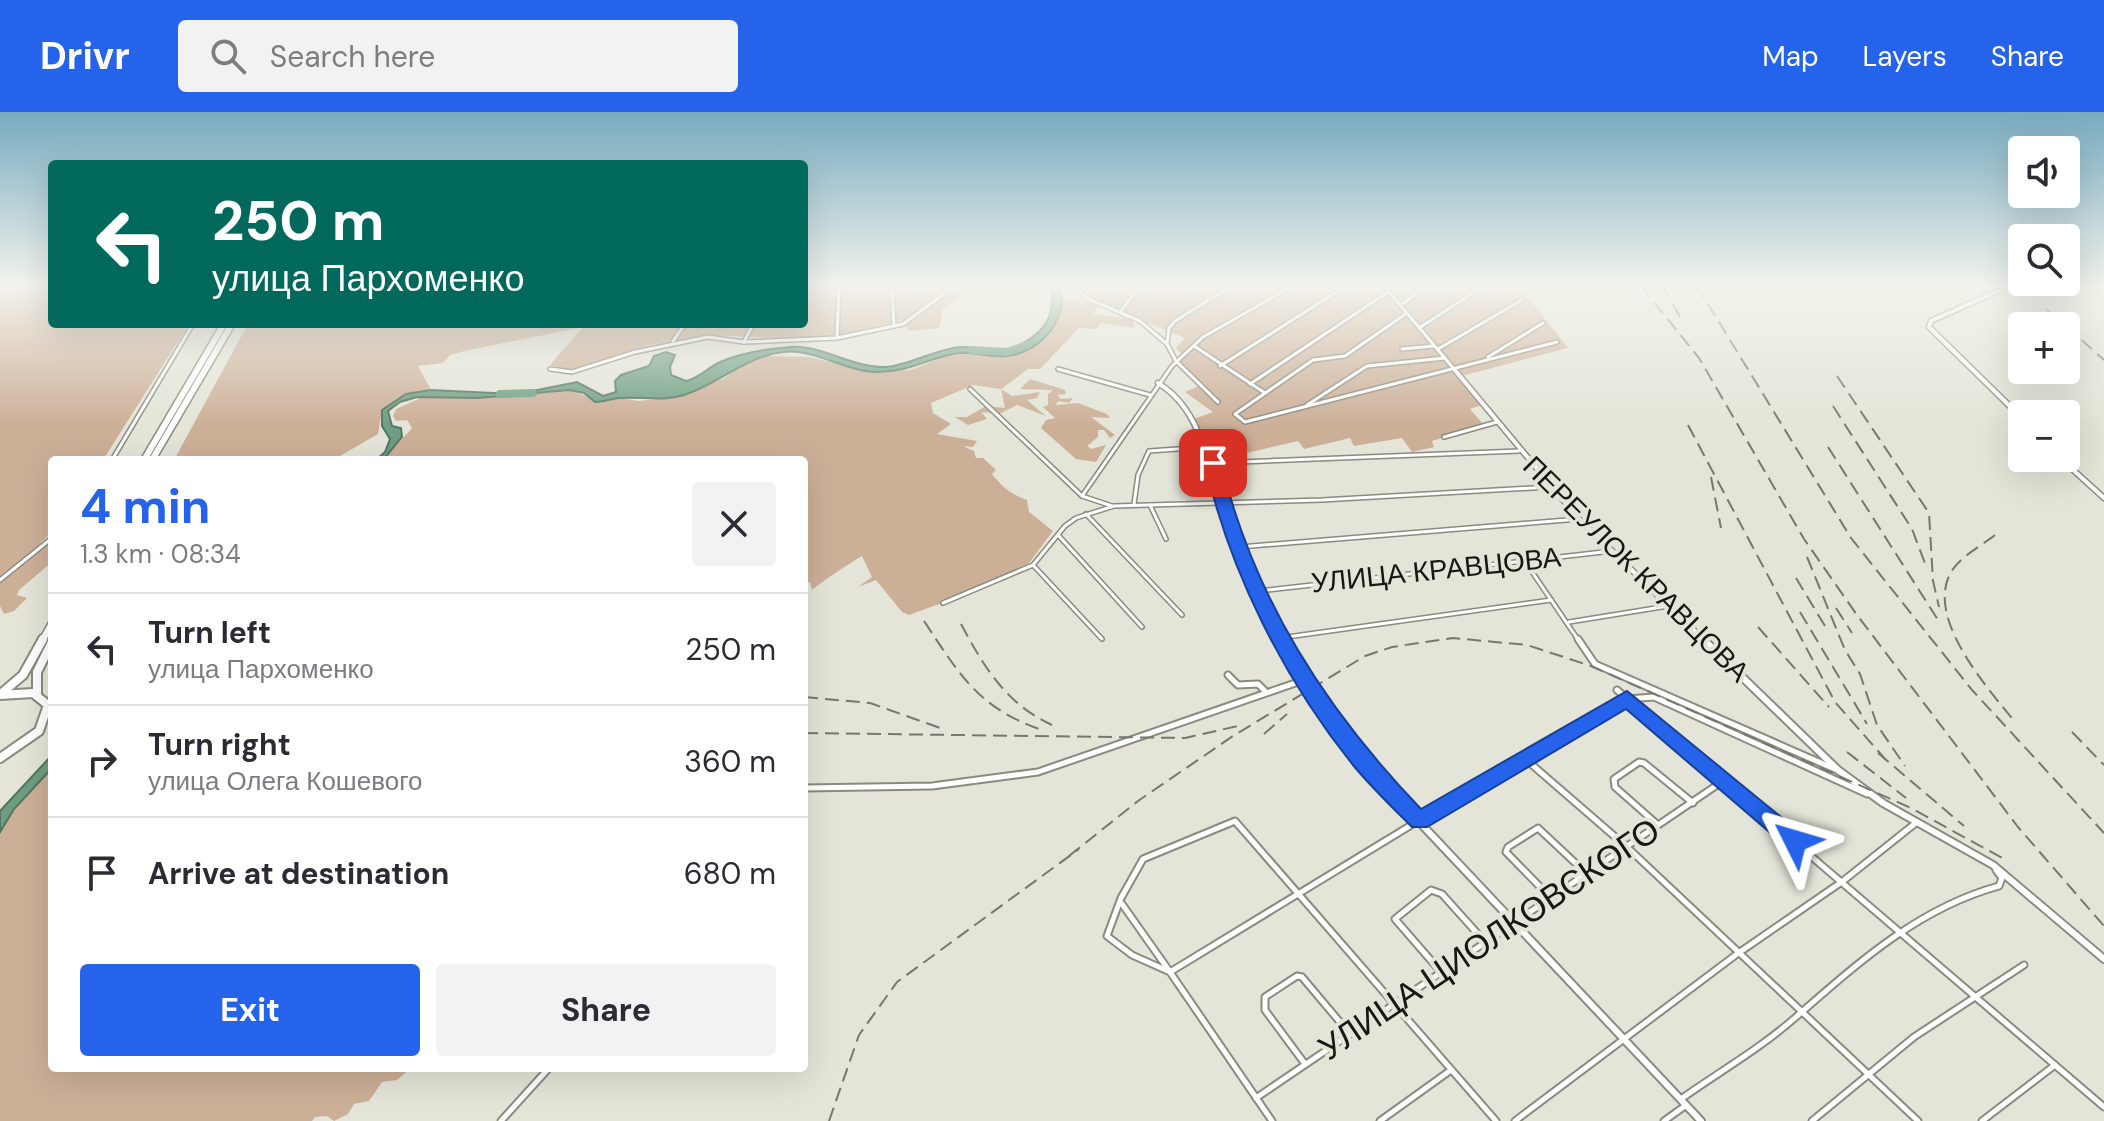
<!DOCTYPE html>
<meta charset="utf-8">
<style>
body{margin:0;font-family:"DM Sans",sans-serif;background:#f2f2f3;color:#2b2b33;height:100vh;display:flex;flex-direction:column;font-size:30px;white-space:nowrap}
*{box-sizing:border-box;margin:0}
p{font-size:26px;color:#7c7c81}
.icon{flex:none;width:44px;height:44px;fill:none;stroke:currentColor;stroke-width:2;stroke-linecap:round;stroke-linejoin:round}
.map{position:relative;flex:1;overflow:hidden}
.drawer{position:absolute;left:48px;top:344px;width:760px;height:616px;display:flex;flex-direction:column;background:#fff;border-radius:8px;box-shadow:0 8px 32px #0002}
.drawer>*{flex:none}
.banner{position:absolute;left:48px;top:48px;width:760px;height:168px;border-radius:8px;box-shadow:0 8px 32px #0002;background:#00695c;color:#fff;overflow:hidden}
.buttons{position:absolute;left:2008px;top:24px;display:grid;gap:16px}
.buttons a{display:grid;place-items:center;width:72px;height:72px;border-radius:8px;background:#fff;box-shadow:0 8px 32px #0002;font-size:40px}
.pin{position:absolute;display:grid;place-items:center;width:68px;height:68px;color:#fff;margin:-34px;border-radius:16px;box-shadow:0 4px 12px #0006}
.me{position:absolute;width:88px;margin:-44px;rotate:310deg;stroke-linejoin:round;filter:drop-shadow(0 0 6px #0008)}
.turn{display:flex;align-items:center;gap:28px;height:168px;padding:0 32px;font-size:36px}
.turn .icon{width:104px;height:104px;stroke-width:2.5}
.turn b{display:block;font-size:56px;line-height:68px}
.round{display:grid;place-items:center;flex:none;width:84px;height:84px;border-radius:8px;background:#f2f2f3}
.summary{display:flex;align-items:center;justify-content:space-between;height:136px;padding:0 32px}
h1{font-size:48px;font-weight:700;line-height:60px;color:#2563eb}
.button{display:flex;gap:16px;margin-top:auto;padding:16px 32px}
.button a{flex:1;height:92px;border-radius:8px;background:#2563eb;color:#fff;font-size:32px;font-weight:700;line-height:92px;text-align:center}
.button a+a{background:#f2f2f3;color:#2b2b33}
ul{padding:0;list-style:none}
li{display:flex;align-items:center;gap:24px;height:112px;padding:0 32px;border-top:2px solid #e1e1e2}
li div{flex:1}
li b{display:block;font-size:30px}
li em{font-style:normal}
header{display:flex;align-items:center;gap:48px;box-sizing:border-box;height:112px;padding:0 40px;background:#2563eb;color:#fff}
header strong{font-size:38px}
nav{display:flex;gap:44px;margin-inline-start:auto;font-size:28px}
.search{width:560px;height:72px;background:#f2f2f3;display:flex;align-items:center;gap:20px;box-sizing:border-box;padding:0 28px;border-radius:8px;color:#7c7c81;font-size:30px}
.map>svg:first-child{display:block}
</style>
<header>
<strong>Drivr</strong>
<div class="search"><svg class="icon" aria-label="search" viewBox="0 0 24 24"><circle cx="10" cy="10" r="6"/><path d="M15 15l6 6"/></svg>Search here</div>
<nav><a>Map</a><a>Layers</a><a>Share</a></nav>
</header>
<div class="map">
<svg width="2104" height="1009" viewBox="0 0 2104 1009">
<rect width="100%" height="100%" fill="#e4e5d8"/>
<g fill="#ccaf97">
<path d="M0,174H52V212H189L103,348H52V421L40,431L52,434V450L19,478L17,483L27,486L14,499L4,502L0,494Z"/>
<path d="M804,174H977L943,196L939,216L909,219L901,208L845,222L797,227L708,223L645,234L570,258L550,253L583,215L464,239L450,243L443,251L418,254L431,278L406,282L382,298L378,322L333,348H174L248,212H804Z"/>
<path d="M1087,174H1519L1568,236L1458,265L1482,293L1470,297L1484,313L1432,329L1434,335L1412,340L1402,326L1354,334L1350,326L1304,337L1298,329L1238,343L1233,336L1213,342L1194,307L1213,300L1185,280L1199,274L1179,251L1184,244L1176,236L1185,226L1101,192L1093,202L1131,207L1135,216L1101,211L1096,217L1079,216L1040,257H1028L1001,277L1012,284L1040,280L1037,286L1027,288L1046,304L1017,293L999,302L981,300L987,307L968,313L955,305H967L986,294L1005,296L1001,277L973,273L931,291L933,301L951,312L937,322L977,329L973,335L963,334L974,339L976,346H983L996,358L992,362C1002,375 1012,383 1027,388L1029,400L1053,419L1029,451L980,477L909,503L902,500L876,468L858,475L872,465L862,444C843,456 828,465 812,478L810,470L804,471V348H383L412,316L407,308L396,309L393,304L396,297L423,285L477,286L569,278L603,290L620,286L639,289L675,285L725,266L739,255L766,244L809,245L875,260L910,258L953,242L1010,244L1049,223L1058,207L1062,186L1097,192L1080,186Z"/>
<path d="M1030,267L1065,278L1066,282L1057,283L1061,287L1073,286L1069,291L1058,289L1056,293L1078,291L1107,302L1110,306L1091,305L1115,323L1110,326L1104,318H1098V325L1087,334L1091,337L1106,333L1096,350L1076,347L1041,316L1046,308L1055,306L1043,295L1048,293V282L1053,278L1020,277Z"/>
<path d="M52,656V956H411L397,968L382,970L369,989L354,992L348,1002L334,1009L327,1004L315,1005L312,1009H0V720L14,697Z"/>
</g>
<g fill="#6d9e81" stroke="#537660" stroke-width="2">
<path d="M1051,174H1059C1071,206 1039,242 1006,244C987,246 971,238 953,242C925,248 908,260 877,260C846,260 814,236 783,240C746,244 719,272 684,283C662,290 640,284 619,286C610,287 603,290 595,290L584,281L569,278L477,286L417,285L400,290L388,299L392,314L401,316L402,325L383,348H376L385,340L390,327L382,314V298L406,282L431,278L517,282L577,270L603,284L616,280L615,269L621,263L649,254L654,244L666,240L675,243L670,255L671,263L686,269C697,267 707,257 718,251C739,241 766,237 790,235C820,232 852,256 886,255C916,253 961,221 986,242C1023,237 1060,218 1051,174Z"/>
<path d="M52,643V656L14,697L0,720V699Z"/>
</g>
<g fill="none" stroke-linecap="round" stroke-linejoin="round">
<g stroke="#6d9e81" stroke-width="8">
<path d="M972,238L1007,240L1027,233"/>
<path d="M500,282L533,281"/>
</g>
<g stroke="#8a8a7f" stroke-width="6">
<g id="minor-far1">
<path d="M892,174L894,214"/>
<path d="M1076,174L1086,186L1140,209L1167,232L1176,249L1218,290"/>
<path d="M1384,174L1454,257"/>
<path d="M1401,193L1427,174"/>
<path d="M1121,199L1140,174"/>
<path d="M1407,201L1345,244L1313,248L1235,302L1245,310L1557,230"/>
<path d="M1419,216L1484,174"/>
<path d="M837,226L839,174"/>
<path d="M673,229L685,212"/>
<path d="M744,230L753,212"/>
<path d="M1167,232L1169,216L1175,209L1231,174"/>
<path d="M1194,234L1265,281"/>
<path d="M1402,237L1434,234"/>
<path d="M1438,237L1522,188"/>
<path d="M1488,245L1543,211"/>
<path d="M1220,254L1346,174"/>
<path d="M550,257L572,260L635,240L708,225L744,230L837,226L903,212L955,174"/>
<path d="M1058,257L1150,283"/>
<path d="M1250,272L1388,180"/>
<path d="M970,277L1082,384L1112,394"/>
<path d="M1307,293L1367,254L1445,246"/>
<path d="M1444,325L1497,310"/>
<path d="M112,348L193,212"/>
<path d="M1213,351L1519,339"/>
<path d="M1082,384L1172,254L1203,225L1293,174"/>
<path d="M1134,392L1138,363L1149,339L1206,335"/>
<path d="M1150,393L1166,427"/>
<path d="M1086,402L1182,503"/>
<path d="M1058,423L1142,515"/>
<path d="M1240,435L1579,407"/>
<path d="M1524,448L1579,529"/>
<path d="M1033,453L1102,527"/>
<path d="M0,468L52,426"/>
<path d="M1259,479L1612,439"/>
<path d="M943,491L1033,453L1065,414L1076,406L1114,394L1322,388L1549,375"/>
<path d="M1569,510L1668,494"/>
<path d="M1280,526L1551,488"/>
</g>
</g>
<g stroke="#8a8a7f" stroke-width="9">
<g id="minor">
<path d="M1578,527L1595,552L1837,658"/>
<path d="M1228,563L1238,573L1258,572L1265,579"/>
<path d="M1617,578L2104,995"/>
<path d="M1523,645L1628,736L1918,1009"/>
<path d="M804,676L932,674L1038,660L1304,568"/>
<path d="M1658,713L1615,675L1614,667L1639,650L1644,651L1693,691"/>
<path d="M1550,785L1506,740L1508,735L1538,716L1585,760"/>
<path d="M1122,792L1170,860L1523,645L1627,587L1654,585L1867,682"/>
<path d="M1441,860L1395,807L1431,778L1442,782L1485,830"/>
<path d="M1305,952L1265,898V885L1297,864L1302,865L1350,922"/>
<path d="M1256,986L1723,669"/>
<path d="M1681,987C1719,960 1761,936 1796,905C1857,852 1918,796 1999,774L2002,766L1996,758"/>
<path d="M501,1009L549,956"/>
<path d="M1272,1009L1170,860L1132,843L1107,824L1121,786L1143,747L1235,709L1496,1009"/>
<path d="M1380,1009L1451,958"/>
<path d="M1515,1009L1737,842L1843,769L1917,710"/>
<path d="M1664,1009L1685,994"/>
<path d="M1812,1009L1914,925L2024,853"/>
<path d="M1982,1009L2055,953"/>
</g>
</g>
<g stroke="#8a8a7f" stroke-width="7">
<g id="tertiary-far1">
<path d="M2009,174L1931,209L1929,215L2022,306"/>
<path d="M1454,257L1579,407L1705,529"/>
<path d="M1158,271C1201,297 1206,349 1223,393C1240,438 1258,487 1282,529"/>
<path d="M2060,346L2104,386"/>
</g>
</g>
<g stroke="#8a8a7f" stroke-width="10">
<g id="tertiary">
<path d="M1281,527L1304,568L1360,647L1701,1009"/>
<path d="M1703,527L1838,658L1883,691L1993,753L2104,847"/>
</g>
</g>
<g stroke="#8a8a7f" stroke-width="9">
<g id="primary-far1">
<path d="M144,348L224,212"/>
<path d="M152,348L232,212"/>
<path d="M42,529L52,511"/>
</g>
</g>
<g stroke="#8a8a7f" stroke-width="12">
<g id="primary">
<path d="M3,580L23,563L43,527"/>
<path d="M37,582V560L52,530"/>
<path d="M0,583L33,581L48,593L39,619L0,646"/>
</g>
</g>
<use href="#minor-far1" stroke="#fff" stroke-width="3"/>
<use href="#minor" stroke="#fff" stroke-width="5"/>
<use href="#tertiary-far1" stroke="#fff" stroke-width="4"/>
<use href="#tertiary" stroke="#fff" stroke-width="6"/>
<use href="#primary-far1" stroke="#fff" stroke-width="6"/>
<use href="#primary" stroke="#fff" stroke-width="8"/>
<g stroke="#76776e" stroke-width="2" stroke-dasharray="14 7" stroke-linecap="butt">
<path d="M1641,174L1699,246L1804,427L1857,503L2018,715L2104,814"/>
<path d="M1663,174L1680,205"/>
<path d="M1697,174L1851,426L1972,578L2104,721"/>
<path d="M2046,197L2065,214"/>
<path d="M2066,214L2104,248"/>
<path d="M1837,264L1929,401L1933,469L1939,495"/>
<path d="M1833,294L1912,417L1926,454"/>
<path d="M1688,313L1835,590L1886,648"/>
<path d="M1828,335L1938,508"/>
<path d="M1711,365L1721,416"/>
<path d="M1995,423C1980,435 1957,446 1949,464C1928,510 1989,578 2016,611"/>
<path d="M1807,445L1845,538L1860,562L1877,613L1905,654"/>
<path d="M1796,466L1825,514"/>
<path d="M1836,496L1852,521"/>
<path d="M1800,500L1867,612"/>
<path d="M924,509C960,563 978,596 1042,618"/>
<path d="M961,512C984,555 1006,592 1052,613"/>
<path d="M1758,515L1829,595"/>
<path d="M804,585L870,591L943,617"/>
<path d="M2072,620L2104,653"/>
<path d="M804,621L1185,626L1238,614"/>
<path d="M1264,622L1287,602"/>
<path d="M1847,640L1906,686"/>
<path d="M1878,641L1964,714"/>
<path d="M1069,744L1138,689L1233,624L1365,544L1392,535L1453,526L1527,533L1591,554L1911,696L2004,747"/>
<path d="M829,1009L859,923L897,870L1079,737"/>
</g>
</g>
<linearGradient id="sky" x2="0" y2="1"><stop stop-color="#77abbf"/><stop offset="0.55" stop-color="#f3f3ed"/><stop offset="1" stop-color="#f3f3ed" stop-opacity="0"/></linearGradient>
<rect width="2104" height="315" fill="url(#sky)"/>
<path fill="#2563eb" stroke="#184099" stroke-width="2" d="M1213,346L1221,351C1254,487 1326,598 1421,697L1627,579L1803,723L1806,729L1803,736H1788L1626,597L1427,715H1412C1392,695 1371,675 1353,653C1284,567 1229,459 1205,351Z"/>
<g text-anchor="middle" dominant-baseline="central" stroke-width="8" stroke-linejoin="round" paint-order="stroke">
<g font-size="28" fill="#171713" stroke="#e4e5d8">
<text transform="translate(1636 457) rotate(45)">ПЕРЕУЛОК КРАВЦОВА</text>
<text transform="translate(1436 458) rotate(-6)">УЛИЦА КРАВЦОВА</text>
</g>
<g font-size="34" fill="#171713" stroke="#e4e5d8">
<text transform="translate(1489 827) rotate(-34)">УЛИЦА ЦИОЛКОВСКОГО</text>
</g>
</g>
</svg>
<div class="buttons">
<a><svg class="icon" aria-label="sound" viewBox="0 0 24 24"><path d="M4 9h4l5-4v14l-5-4H4zM17 9q2 3 0 6"/></svg></a>
<a><svg class="icon" aria-label="search" viewBox="0 0 24 24"><circle cx="10" cy="10" r="6"/><path d="M15 15l6 6"/></svg></a>
<a>+</a>
<a>−</a>
</div>
<div class="pin" style="left:1213px;top:351px;background:#d93025"><svg class="icon" aria-label="arrive" viewBox="0 0 24 24"><path d="M6 21V4h12l-3 4 3 4H6"/></svg></div>
<svg class="me" style="left:1795px;top:729px" viewBox="-20 -20 40 40"><path d="M0-17L14 15 0 8-14 15z" fill="#2563eb" stroke="#fff" stroke-width="4"/></svg>
<div class="banner">
<div class="turn"><svg class="icon" aria-label="left" viewBox="0 0 24 24"><path d="M17 20v-9H6M10 6l-5 5 5 5"/></svg><div><b>250 m</b>улица Пархоменко</div></div>
</div>
<section class="drawer">
<div class="summary"><div><h1>4 min</h1><p>1.3 km · 08:34</p></div><a class="round"><svg class="icon" aria-label="close" viewBox="0 0 24 24"><path d="M6 6l12 12M18 6L6 18"/></svg></a></div>
<ul>
<li><svg class="icon" aria-label="left" viewBox="0 0 24 24"><path d="M17 20v-9H6M10 6l-5 5 5 5"/></svg><div><b>Turn left</b><p>улица Пархоменко</p></div><em>250 m</em></li>
<li><svg class="icon" aria-label="right" viewBox="0 0 24 24"><path d="M7 20v-9h11M14 6l5 5-5 5"/></svg><div><b>Turn right</b><p>улица Олега Кошевого</p></div><em>360 m</em></li>
<li><svg class="icon" aria-label="arrive" viewBox="0 0 24 24"><path d="M6 21V4h12l-3 4 3 4H6"/></svg><div><b>Arrive at destination</b></div><em>680 m</em></li>
</ul>
<div class="button"><a>Exit</a><a>Share</a></div>
</section>
</div>
